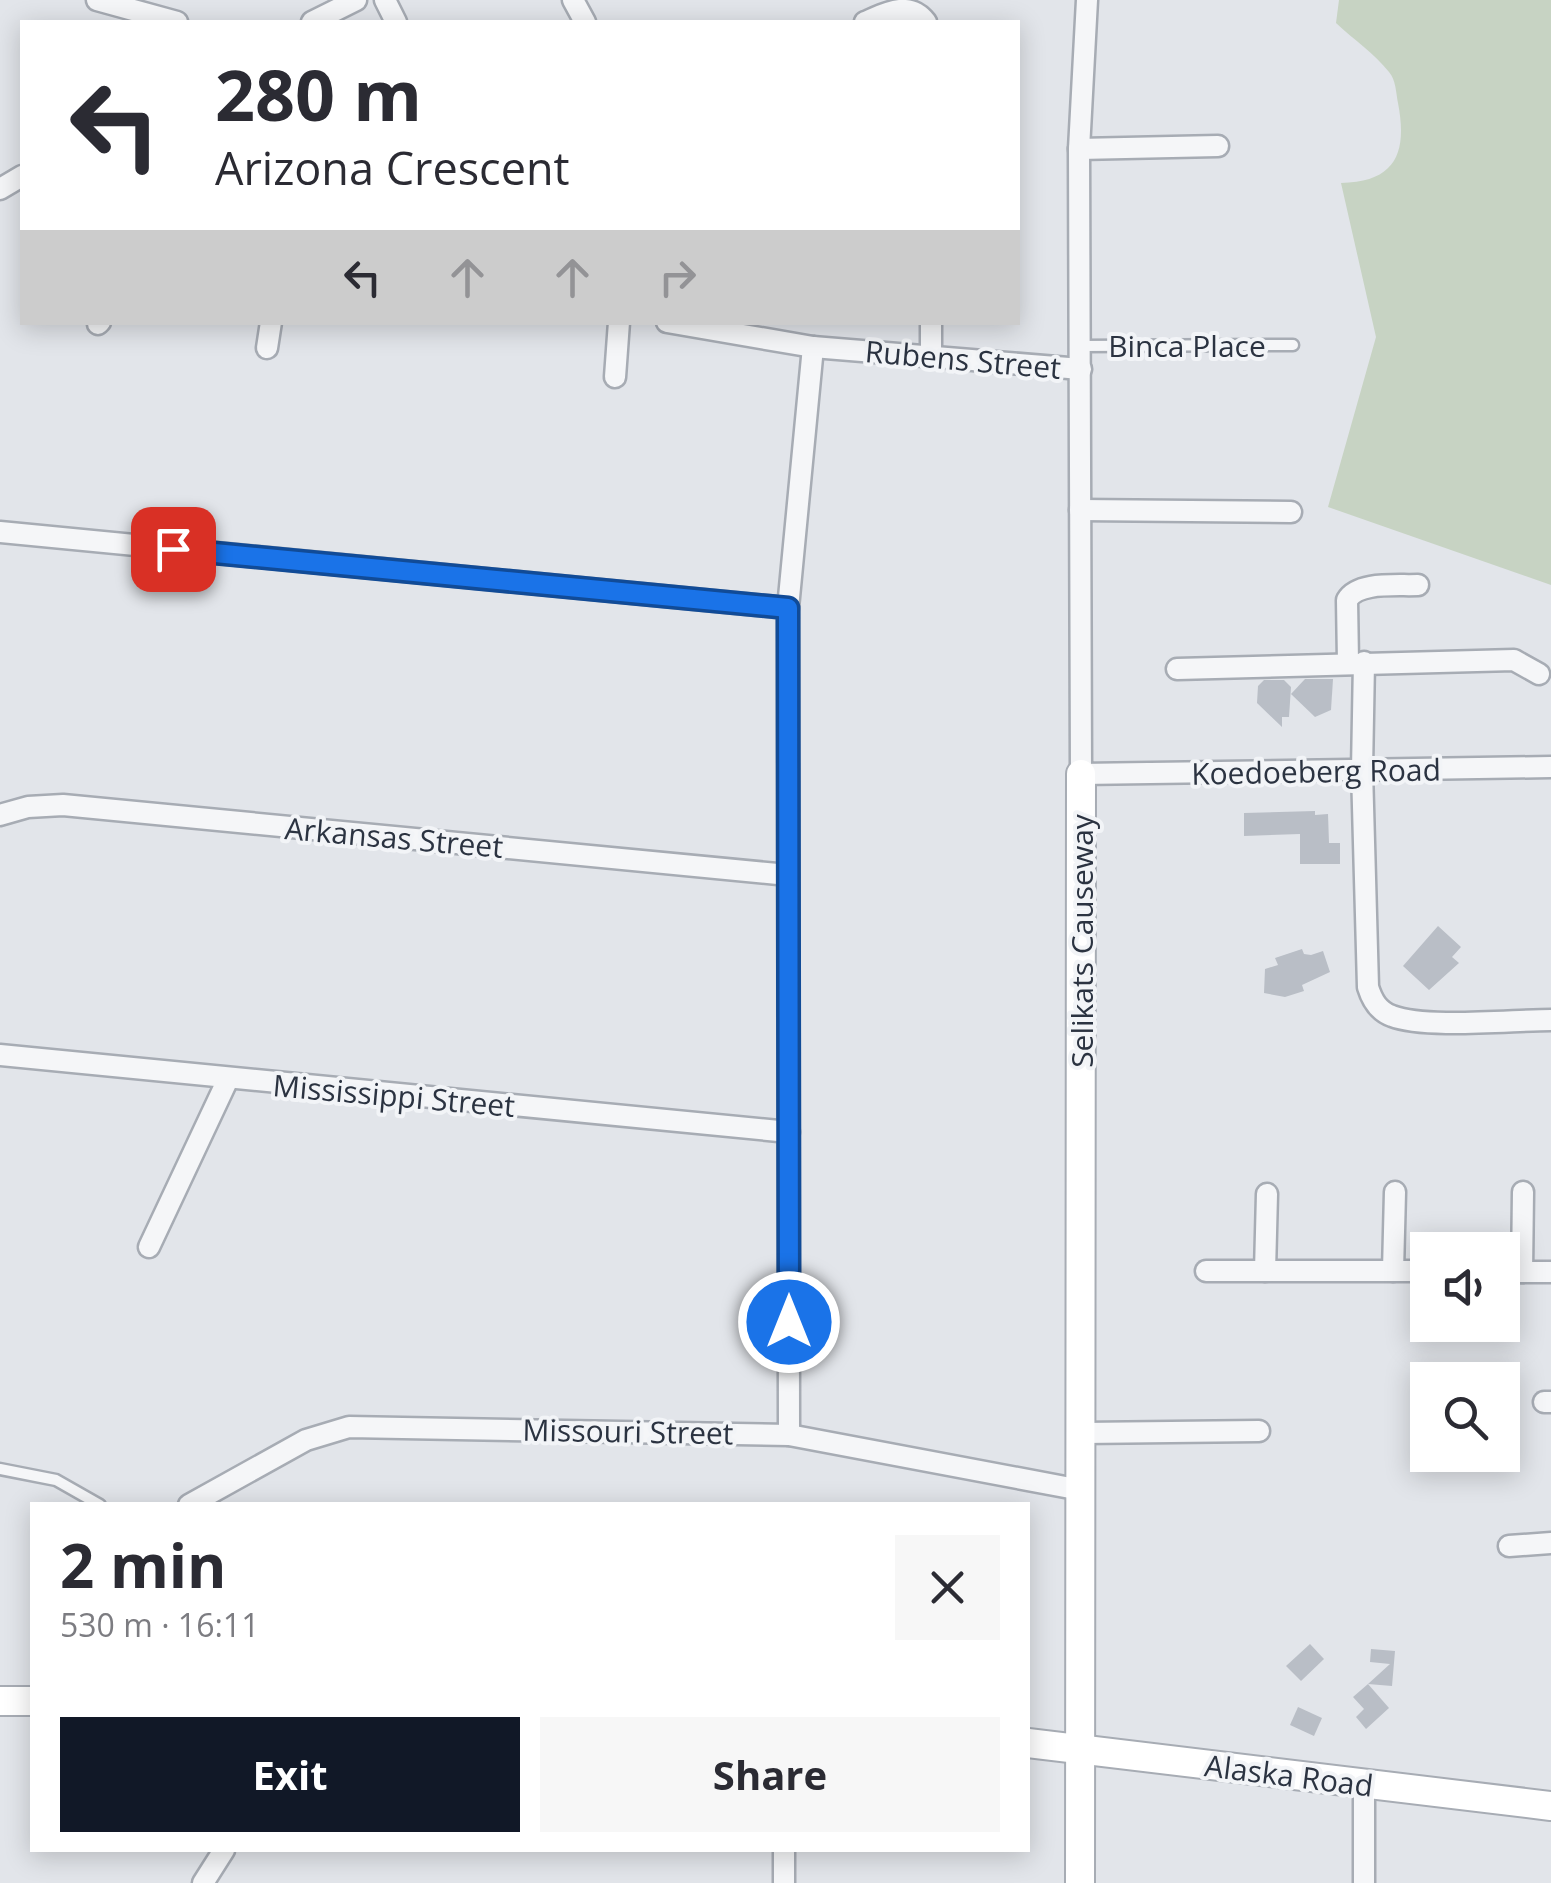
<!DOCTYPE html>
<meta charset="utf-8">
<style>
body{margin:0;font-family:"Open Sans",sans-serif;background:#f7f7f7;color:#2b2b33;height:100vh;display:flex;flex-direction:column;font-size:38px;white-space:nowrap}
*{box-sizing:border-box;margin:0}
p{font-size:32px;color:#7c7c81}
.icon{flex:none;width:55px;height:55px;fill:none;stroke:currentColor;stroke-width:2;stroke-linecap:round;stroke-linejoin:round}
.map{position:relative;flex:1;overflow:hidden}
.drawer{position:absolute;left:30px;top:1502px;width:1000px;height:350px;display:flex;flex-direction:column;background:#fff;border-radius:0px;box-shadow:0 5px 25px #0003}
.drawer>*{flex:none}
.guide{position:absolute;left:20px;top:20px;width:1000px;height:305px;border-radius:0px;box-shadow:0 5px 25px #0003;background:#fff;color:#2b2b33;overflow:hidden}
.controls{position:absolute;left:1410px;top:1232px;display:grid;gap:20px}
.controls a{display:grid;place-items:center;width:110px;height:110px;border-radius:0px;background:#fff;box-shadow:0 5px 25px #0003;font-size:50px}
.pin{position:absolute;display:grid;place-items:center;width:85px;height:85px;color:#fff;margin:-42px;border-radius:20px;box-shadow:0 5px 15px #0006}
.me{position:absolute;width:110px;margin:-55px;rotate:0deg;stroke-linejoin:round;filter:drop-shadow(0 0 8px #0008)}
.turn{display:flex;align-items:center;gap:35px;height:210px;padding:0 30px;font-size:45px}
.turn .icon{width:130px;height:130px;stroke-width:2.5}
.turn b{display:block;font-size:70px;line-height:85px}
.lanes{display:flex;align-items:center;height:95px;padding:0 30px;background:#0003;justify-content:center;gap:50px;direction:ltr}
.lanes .off{opacity:.35}
.round{display:grid;place-items:center;flex:none;width:105px;height:105px;border-radius:0px;background:#f7f7f7}
.overview{display:flex;align-items:center;justify-content:space-between;height:170px;padding:0 30px}
h1{font-size:60px;font-weight:700;line-height:75px}
.action{display:flex;gap:20px;margin-top:auto;padding:20px 30px}
.action a{flex:1;height:115px;border-radius:0px;background:#111827;color:#fff;font-size:40px;font-weight:700;line-height:115px;text-align:center}
.action a+a{background:#f7f7f7;color:#2b2b33}
.map>svg:first-child{display:block}
</style>
<div class="map">
<svg width="1551" height="1883" viewBox="0 0 1551 1883">
<rect width="100%" height="100%" fill="#e2e5ea"/>
<path fill="#c7d3c3" d="M1339,0H1551V585L1328,507L1376,337L1341,183C1398,182 1407,150 1398,103C1396,93 1396,80 1389,72C1375,54 1353,39 1336,23Z"/>
<g fill="#b9bec6">
<path d="M1305,679H1333L1331,710L1315,717L1291,694Z"/>
<path d="M1264,680H1284L1291,687L1289,717H1282V727L1257,703L1258,686Z"/>
<path d="M1315,811V815L1328,814L1329,843H1340V864H1300V834L1244,836V813Z"/>
<path d="M1438,926L1461,947L1452,957L1459,963L1429,990L1403,966Z"/>
<path d="M1302,949L1304,954L1311,955L1323,951L1330,972L1302,985L1304,991L1285,997L1264,993L1265,969L1278,965L1275,958Z"/>
<path d="M1310,1644L1324,1659L1301,1681L1286,1666Z"/>
<path d="M1371,1649L1395,1651L1392,1686L1368,1684L1390,1664L1370,1662Z"/>
<path d="M1368,1684L1389,1708L1366,1729L1356,1717L1364,1709L1353,1697Z"/>
<path d="M1298,1707L1322,1718L1314,1736L1290,1725Z"/>
</g>
<g fill="none" stroke-linecap="round" stroke-linejoin="round">
<g stroke="#a7acb4" stroke-width="15">
<g id="lane">
<path d="M1081,346L1293,345"/>
<path d="M0,1469L56,1480L100,1505"/>
</g>
</g>
<g stroke="#a7acb4" stroke-width="25">
<g id="street">
<path d="M97,0L177,22"/>
<path d="M385,0L396,22"/>
<path d="M573,0L585,22"/>
<path d="M1087,0L1079,149L1081,774L1551,767"/>
<path d="M312,22L356,0"/>
<path d="M865,22C886,13 909,0 926,22"/>
<path d="M1079,149L1218,146"/>
<path d="M0,189L22,176"/>
<path d="M667,322L813,347L1081,369"/>
<path d="M931,322V356"/>
<path d="M98,324L100,322"/>
<path d="M267,348L271,322"/>
<path d="M615,377L619,322"/>
<path d="M1080,510L1291,512"/>
<path d="M0,532L788,608"/>
<path d="M1348,662L1347,600C1358,581 1397,586 1418,585"/>
<path d="M1364,662L1362,770L1368,987C1372,1000 1378,1011 1392,1016C1426,1029 1512,1020 1551,1020"/>
<path d="M1177,669L1514,660L1539,674"/>
<path d="M0,815L28,807L63,805L788,875"/>
<path d="M0,1055L789,1132"/>
<path d="M149,1247L228,1079"/>
<path d="M1206,1271H1428"/>
<path d="M1265,1271L1267,1194"/>
<path d="M1393,1271L1395,1192"/>
<path d="M1502,1272H1551"/>
<path d="M1522,1272L1523,1192"/>
<path d="M1544,1402H1551"/>
<path d="M1083,1433L1259,1431"/>
<path d="M789,1435L788,608L813,347"/>
<path d="M189,1505L306,1440L349,1427L789,1435L1081,1490"/>
<path d="M1509,1546L1551,1543"/>
<path d="M1364,1785V1883"/>
<path d="M784,1850V1883"/>
<path d="M203,1883L224,1850"/>
</g>
</g>
<g stroke="#a7acb4" stroke-width="32">
<g id="secondary">
<path d="M0,1701H32"/>
<path d="M1028,1743L1551,1806"/>
<path d="M1080,1883L1081,774"/>
</g>
</g>
<use href="#lane" stroke="#f5f6f8" stroke-width="10"/>
<use href="#street" stroke="#f5f6f8" stroke-width="20"/>
<use href="#secondary" stroke="#fff" stroke-width="28"/>
</g>
<g fill="none" stroke-linecap="round" stroke-linejoin="round">
<g stroke="#114b97" stroke-width="25">
<path id="route" d="M173,549L788,608L789,1322"/>
</g>
<use href="#route" stroke="#1a73e8" stroke-width="18"/>
</g>
<g text-anchor="middle" dominant-baseline="central" stroke-width="8" stroke-linejoin="round" paint-order="stroke">
<g font-size="30" fill="#2b3341" stroke="#f2f4f7">
<text x="1187" y="345">Binca Place</text>
<text transform="translate(963 359) rotate(5)">Rubens Street</text>
<text transform="translate(1316 771) rotate(-1)">Koedoeberg Road</text>
<text transform="translate(394 837) rotate(5)">Arkansas Street</text>
<text transform="translate(1081 941) rotate(-90)">Selikats Causeway</text>
<text transform="translate(394 1095) rotate(5)">Mississippi Street</text>
<text transform="translate(628 1431) rotate(1)">Missouri Street</text>
<text transform="translate(1289 1775) rotate(7)">Alaska Road</text>
</g>
</g>
</svg>
<div class="controls">
<a><svg class="icon" aria-label="sound" viewBox="0 0 24 24"><path d="M4 9h4l5-4v14l-5-4H4zM17 9q2 3 0 6"/></svg></a>
<a><svg class="icon" aria-label="search" viewBox="0 0 24 24"><circle cx="10" cy="10" r="6"/><path d="M15 15l6 6"/></svg></a>
</div>
<div class="pin" style="left:173px;top:549px;background:#d93025"><svg class="icon" aria-label="arrive" viewBox="0 0 24 24"><path d="M6 21V4h12l-3 4 3 4H6"/></svg></div>
<svg class="me" style="left:789px;top:1322px" viewBox="-20 -20 40 40"><circle r="17" fill="#1a73e8" stroke="#fff" stroke-width="3"/><path d="M0-11L8 9 0 5-8 9z" fill="#fff"/></svg>
<div class="guide">
<div class="turn"><svg class="icon" aria-label="left" viewBox="0 0 24 24"><path d="M17 20v-9H6M10 6l-5 5 5 5"/></svg><div><b>280 m</b>Arizona Crescent</div></div>
<div class="lanes"><svg class="icon" aria-label="left" viewBox="0 0 24 24"><path d="M17 20v-9H6M10 6l-5 5 5 5"/></svg><svg class="icon off" aria-label="ahead" viewBox="0 0 24 24"><path d="M12 20V5M6 11l6-6 6 6"/></svg><svg class="icon off" aria-label="ahead" viewBox="0 0 24 24"><path d="M12 20V5M6 11l6-6 6 6"/></svg><svg class="icon off" aria-label="right" viewBox="0 0 24 24"><path d="M7 20v-9h11M14 6l5 5-5 5"/></svg></div>
</div>
<section class="drawer">
<div class="overview"><div><h1>2 min</h1><p>530 m · 16:11</p></div><a class="round"><svg class="icon" aria-label="close" viewBox="0 0 24 24"><path d="M6 6l12 12M18 6L6 18"/></svg></a></div>
<div class="action"><a>Exit</a><a>Share</a></div>
</section>
</div>
